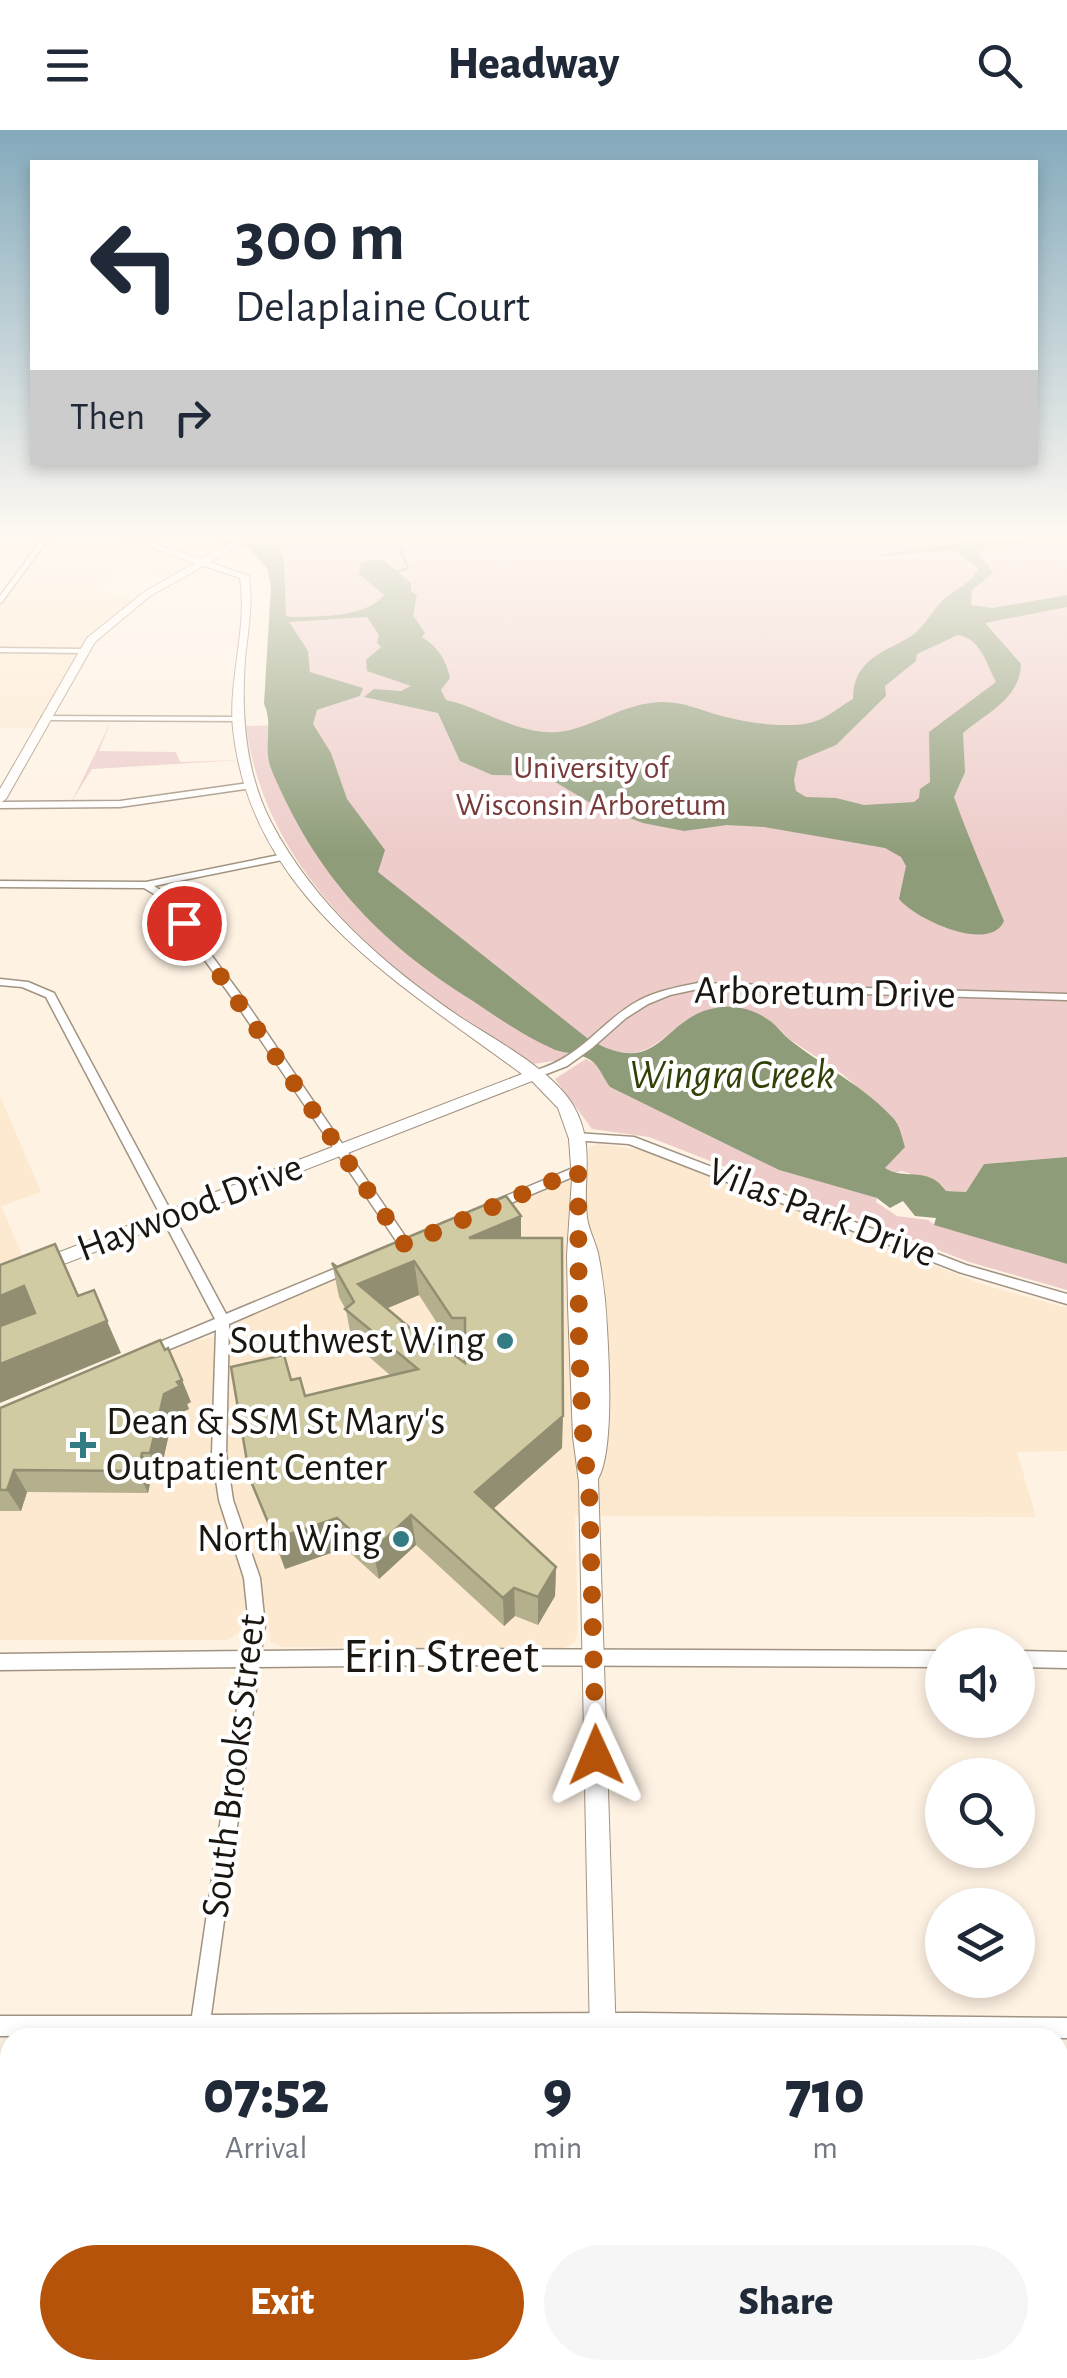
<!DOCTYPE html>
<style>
body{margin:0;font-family:"Alegreya Sans",sans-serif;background:#f6f6f7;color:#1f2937;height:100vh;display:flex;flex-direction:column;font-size:38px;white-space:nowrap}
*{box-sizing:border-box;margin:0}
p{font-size:32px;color:#747a83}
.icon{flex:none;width:55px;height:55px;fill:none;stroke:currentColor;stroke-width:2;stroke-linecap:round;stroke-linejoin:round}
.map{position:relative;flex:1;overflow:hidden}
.sheet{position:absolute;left:0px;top:1898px;width:1068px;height:352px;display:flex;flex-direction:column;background:#fff;border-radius:30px 30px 0 0;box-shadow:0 5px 15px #0003}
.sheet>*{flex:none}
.top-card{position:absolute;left:30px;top:30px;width:1008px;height:305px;border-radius:0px;box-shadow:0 5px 15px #0003;background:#fff;color:#1f2937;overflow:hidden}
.fabs{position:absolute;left:925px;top:1498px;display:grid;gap:20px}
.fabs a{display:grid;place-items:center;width:110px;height:110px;border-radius:50%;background:#fff;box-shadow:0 5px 15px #0003;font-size:50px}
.pin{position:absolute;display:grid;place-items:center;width:85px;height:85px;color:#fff;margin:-42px;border:5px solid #fff;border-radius:50%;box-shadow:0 2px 10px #0007}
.me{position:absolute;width:110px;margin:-55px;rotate:359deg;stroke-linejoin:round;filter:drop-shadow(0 0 8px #0008)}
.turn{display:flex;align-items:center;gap:35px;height:210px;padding:0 40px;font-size:45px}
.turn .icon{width:130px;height:130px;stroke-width:2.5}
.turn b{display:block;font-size:70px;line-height:85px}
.then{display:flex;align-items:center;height:95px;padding:0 40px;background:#0003;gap:20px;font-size:38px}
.eta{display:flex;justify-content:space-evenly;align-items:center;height:170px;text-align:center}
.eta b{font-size:60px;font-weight:800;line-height:70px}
.primary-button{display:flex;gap:20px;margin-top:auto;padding:20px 40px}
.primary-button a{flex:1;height:115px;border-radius:60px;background:#b45309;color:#fff;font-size:40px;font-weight:800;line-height:115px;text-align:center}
.primary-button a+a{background:#f6f6f7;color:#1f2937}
header{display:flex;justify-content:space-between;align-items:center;height:130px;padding:0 40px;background:#fff;font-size:45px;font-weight:800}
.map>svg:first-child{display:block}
</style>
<header><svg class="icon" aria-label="menu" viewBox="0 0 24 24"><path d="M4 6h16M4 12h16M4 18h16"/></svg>Headway<svg class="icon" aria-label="search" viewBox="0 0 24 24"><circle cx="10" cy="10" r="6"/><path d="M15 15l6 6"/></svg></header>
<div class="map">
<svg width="1067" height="2248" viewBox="0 0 1067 2248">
<rect width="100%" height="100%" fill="#fef2e3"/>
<g fill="#fde9cf">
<path d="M0,409H131L206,431L170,449L121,436L101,460L136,471L91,510L40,598H0V471L38,416H0Z"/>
<path d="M0,966L41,1062L1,1076L29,1141L0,1152Z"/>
<path d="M598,1014L643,1020L981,1154L1067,1178V1321L1017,1322L1036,1387L575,1386L578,1501L575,1512L565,1518L281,1517L270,1511L268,1487L245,1490L242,1500L228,1510H0V1296L197,1210L231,1204L235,1193L254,1183L587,1043L589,1017Z"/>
</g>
<g fill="#edccca">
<path d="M258,409H1067V1027L984,1034L966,1062L946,1061L942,1055L902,1041L894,1043L885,1038L897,992L841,943L789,909L769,890H686C648,922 634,936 587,908L560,930L533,934C405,854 268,756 246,596L312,594L317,580L360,566L362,558L310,542C307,513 292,508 286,485C279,461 288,438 277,415L255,411Z"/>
<path d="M111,591L99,621L176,622L180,632L243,630L92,639L72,671Z"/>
<path d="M586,929L597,935L610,957L779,1040L877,1068L876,1072L897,1086L928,1090L935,1095L1067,1134V1160L969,1132L649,1007L592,999L555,949Z"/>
</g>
<path fill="#8e9c79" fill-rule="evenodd" d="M204,409L277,415L284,429L286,486L292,487C322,486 365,488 384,465L359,444L361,434L369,430H383L411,453V461L417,465L413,485L425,503L422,507C437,516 447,531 450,548L441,560L446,570C487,579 525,611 570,600C602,592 628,572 663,572C685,572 702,581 722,586C748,593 788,599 813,592C829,587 839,577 853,569C853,528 886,522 913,505C924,497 933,479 944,469C955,459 973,453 978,438L955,420L866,427L963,413L1039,409L977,420L993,443L972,460L971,475L993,478L1067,465V477L985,493L1021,534C1020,569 986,583 963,603L965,642L954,667C970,711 987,750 1004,791C990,824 915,789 899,769L906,736L901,727L885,718L764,697L727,695L684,701L643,693L594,675L545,646L492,645L460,631L438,583L364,567L374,559L401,561L411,556L367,541L366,530L381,517L377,513L379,505L367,487L289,492L308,521L310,542L363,558L360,566L317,580L313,594L331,623L347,669L385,720L378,742L587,908C664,954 660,882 723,877C739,876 754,880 767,889C776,894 782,904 790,910C824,937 864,956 894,989C900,996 902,1008 905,1017L885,1038C905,1051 928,1035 946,1061L966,1062L984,1034L1067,1027V1134L934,1095L936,1088L915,1086L903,1071L890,1078L877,1068L779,1040L610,957C604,949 600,938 593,932C579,921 565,925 551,918C524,906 498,888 473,871C377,811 316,745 272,641C262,619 274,594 264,574L271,456L267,438L247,417ZM958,505C981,509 986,533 996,552L929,602L930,652L920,659L919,668L914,672L864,675L836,668L806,667L796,661L794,650L798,631L836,615L886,566L885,556L916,531L917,524Z"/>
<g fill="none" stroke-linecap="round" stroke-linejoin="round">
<path stroke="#8e9c79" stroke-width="2.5" d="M394,443L408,438L399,416"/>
<g stroke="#a19381" stroke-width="3">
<g id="street">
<path d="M42,409H48L2,472L0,473V466Z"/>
<path d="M0,518L83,519L87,521L83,523L0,522Z"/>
<path d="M42,586L238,587L242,589L238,591L45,590H42Z"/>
<path d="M249,653L252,654V658L120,677L0,678V672L120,671Z"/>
<path d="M284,724L287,725V729L154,756L165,763L241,865L409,1112L411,1115L405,1120L401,1118L233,869L159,767L144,758L0,757V751L146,752Z"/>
<path d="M0,849L28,852L54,863L226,1184L346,1134H354L356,1137L354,1140L229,1194L226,1323L233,1370L260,1448L265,1496L261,1521L452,1519L942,1521V1537L452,1535L259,1537L211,1885L638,1883L1067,1888V1908L638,1903L208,1905V1908H188L189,1905L0,1906V1886H192L243,1537L0,1540V1524L245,1521L249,1496L244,1448L219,1370L212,1323L216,1200L148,1228L143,1227L141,1223L143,1219L215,1189L46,867L22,857L0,855Z"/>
<path d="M698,853L1067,864V870L698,859L670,865L648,874L626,888L592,918L567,936L531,950L526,946L527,943C542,939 557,933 570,924C594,908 612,885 638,871C656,861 678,857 698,853Z"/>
<path d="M576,1003L634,1007L966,1135L1067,1164V1174L959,1142L629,1014L572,1010L570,1007Z"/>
<path d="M578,1036L582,1037L584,1040L582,1043L497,1079H489L487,1076L489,1073Z"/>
<path d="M1018,1521L1067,1522V1538L1018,1537Z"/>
<path d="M139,2240H161L159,2248H137Z"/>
</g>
</g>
<g stroke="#a19381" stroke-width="2">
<g id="secondary">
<path d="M127,409H140L202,429L237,409H248L210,432L249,446C253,474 248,501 245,529C241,584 245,642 271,692C314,774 384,835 460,887C495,910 551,939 573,975C596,1015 582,1047 587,1087C588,1098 595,1111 598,1123C603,1148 606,1173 607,1198C609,1233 614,1321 598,1349L616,1908H590L579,1352L573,1307L568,1176L567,1125L572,1049L569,1009L558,978L532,951L0,1159V1145L522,944C399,853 251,768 233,599C228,549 248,497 240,448L204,436L150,466L95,512L6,669L0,673V659L87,508L144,462L195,433Z"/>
<path d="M601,2240H631L633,2248H601Z"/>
</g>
</g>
<use href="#street" fill="#fff" fill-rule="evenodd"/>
<use href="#secondary" fill="#fff" fill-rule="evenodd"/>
</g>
<g fill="#b4af8c" fill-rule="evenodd">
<path d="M521,1086V1108L562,1318L493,1379L556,1437L555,1466L538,1495L515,1486L504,1496L416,1415L379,1449L345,1418L285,1439L250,1349L291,1250L305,1266L391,1246L352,1212L346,1180L339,1167L332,1133L337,1137ZM419,1165L455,1221H465V1233L429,1214L387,1178Z"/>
<path d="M191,1272L187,1274L189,1279L173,1286L160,1344H152L148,1363L27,1362L21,1381H0V1278Z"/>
</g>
<g fill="#928e72">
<path d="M521,1086V1121L469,1108Z"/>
<path d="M55,1114L92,1197L107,1191L121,1223L0,1273V1234L92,1197Z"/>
<path d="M414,1131L419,1165L364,1188L358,1154Z"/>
<path d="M24,1156L41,1189L0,1212V1166Z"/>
<path d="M182,1250L191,1272L187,1274L189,1279L173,1286L160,1344L150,1323L164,1264Z"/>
<path d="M563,1286L562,1318L477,1393L475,1362Z"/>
<path d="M142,1323L152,1344L148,1363L138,1341Z"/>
<path d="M14,1340L27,1362L21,1381L7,1360Z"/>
<path d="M411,1385L416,1415L379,1449L373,1420Z"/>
<path d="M337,1388L345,1418L285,1439L275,1409Z"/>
<path d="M556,1437L555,1466L538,1495V1467Z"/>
<path d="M514,1458L515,1486L504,1496L503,1468Z"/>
<path d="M0,2164H10V2202L1,2248Z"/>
</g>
<g fill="#d1cba3" stroke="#928e72" stroke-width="2.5" fill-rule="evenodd">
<path d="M506,1066L521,1086L469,1108H562L563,1286L475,1362L556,1437L538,1467L514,1458L503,1468L411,1385L373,1420L337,1388L275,1409L250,1349L231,1237L284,1225L291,1250L300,1248L305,1266L418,1239L345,1179L354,1172L332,1133L337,1137ZM414,1131L452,1188H465V1233L440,1214H429L358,1154Z"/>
<path d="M55,1114L78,1166L94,1160L107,1191L0,1234V1196L35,1183L24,1156L0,1166V1135Z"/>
<path d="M160,1210L165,1220L168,1218L182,1250L177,1252L180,1256L164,1264L150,1323H142L138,1341L14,1340L7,1360H0V1278Z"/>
</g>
<linearGradient id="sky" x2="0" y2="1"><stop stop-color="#84aabc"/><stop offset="0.56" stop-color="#fff9f2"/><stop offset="1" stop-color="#fff9f2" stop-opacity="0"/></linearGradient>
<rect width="1067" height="724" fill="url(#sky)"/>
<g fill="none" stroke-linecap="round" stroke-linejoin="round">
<path stroke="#b45309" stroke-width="18" stroke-dasharray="0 32.4" d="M184,793L405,1115L578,1040L579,1217L584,1324L589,1352L596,1625"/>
</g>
<g fill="#347c83" stroke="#fff" stroke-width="4">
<circle cx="505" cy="1211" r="10"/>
<path d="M78 1300h10v10h10v10h-10v10h-10v-10h-10v-10h10z"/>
<circle cx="401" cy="1409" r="10"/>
</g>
<g text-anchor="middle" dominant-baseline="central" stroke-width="8" stroke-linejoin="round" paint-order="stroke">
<g font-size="32" fill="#763b3a" stroke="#fff">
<text x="591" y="638">University of<tspan x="591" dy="37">Wisconsin Arboretum</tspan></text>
</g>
<g font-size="40" fill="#1b160f" stroke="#fff">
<text transform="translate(825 863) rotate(1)">Arboretum Drive</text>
<text transform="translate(190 1078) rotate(-21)">Haywood Drive</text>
<text transform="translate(822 1083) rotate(21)">Vilas Park Drive</text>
<text transform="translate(234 1636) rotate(-83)">South Brooks Street</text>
</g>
<g font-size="40" fill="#1b160f" stroke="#fff" text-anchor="end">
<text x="485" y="1211">Southwest Wing</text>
<text x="106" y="1292" text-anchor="start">Dean &amp; SSM St Mary's<tspan x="106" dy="46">Outpatient Center</tspan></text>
<text x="381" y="1409">North Wing</text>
</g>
<g font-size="42" font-style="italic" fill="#2f4106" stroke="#fff">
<text x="732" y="945">Wingra Creek</text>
</g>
<g font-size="48" fill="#1b160f" stroke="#fff">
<text x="441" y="1528">Erin Street</text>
</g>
</g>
</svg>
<div class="fabs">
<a><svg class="icon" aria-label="sound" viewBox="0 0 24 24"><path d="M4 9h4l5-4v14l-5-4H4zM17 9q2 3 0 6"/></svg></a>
<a><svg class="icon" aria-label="search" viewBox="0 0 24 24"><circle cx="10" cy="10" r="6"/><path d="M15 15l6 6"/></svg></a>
<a><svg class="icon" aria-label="layers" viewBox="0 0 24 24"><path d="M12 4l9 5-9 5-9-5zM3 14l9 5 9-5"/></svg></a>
</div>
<div class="pin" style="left:184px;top:793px;background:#d93025"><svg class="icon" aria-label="arrive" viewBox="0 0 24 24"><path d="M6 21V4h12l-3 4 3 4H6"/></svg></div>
<svg class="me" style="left:596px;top:1625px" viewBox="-20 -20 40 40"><path d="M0-17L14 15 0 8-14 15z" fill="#b45309" stroke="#fff" stroke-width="4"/></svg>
<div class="top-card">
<div class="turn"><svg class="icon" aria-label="left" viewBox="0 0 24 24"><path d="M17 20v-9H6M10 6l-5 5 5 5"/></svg><div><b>300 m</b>Delaplaine Court</div></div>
<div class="then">Then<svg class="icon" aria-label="right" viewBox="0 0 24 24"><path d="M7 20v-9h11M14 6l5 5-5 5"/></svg></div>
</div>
<section class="sheet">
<div class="eta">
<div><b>07:52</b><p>Arrival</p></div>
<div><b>9</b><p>min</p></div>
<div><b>710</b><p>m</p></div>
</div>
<div class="primary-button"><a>Exit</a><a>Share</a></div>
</section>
</div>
